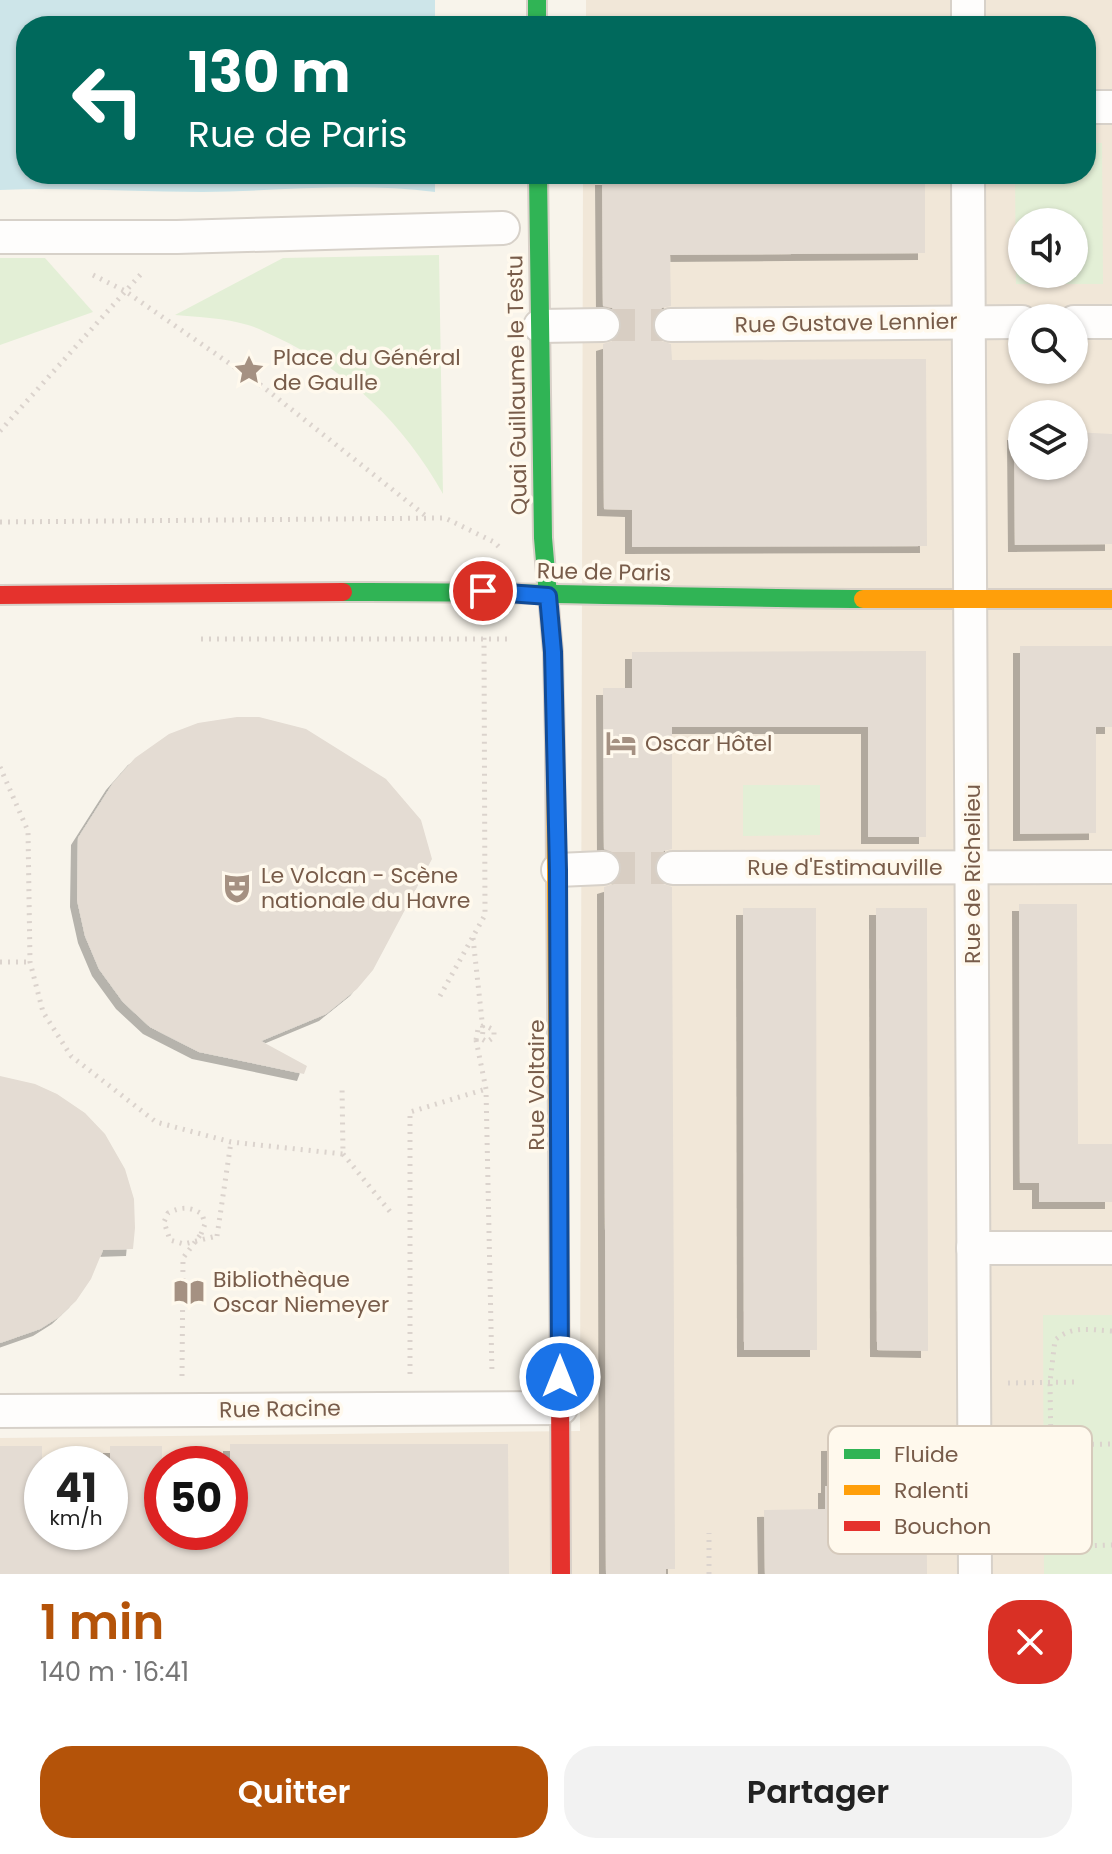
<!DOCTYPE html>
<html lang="fr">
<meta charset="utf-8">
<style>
body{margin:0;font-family:Poppins,sans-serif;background:#f2f2f2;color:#222;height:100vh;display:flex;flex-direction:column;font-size:30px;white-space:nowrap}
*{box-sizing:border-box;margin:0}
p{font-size:26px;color:#767676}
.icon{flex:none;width:44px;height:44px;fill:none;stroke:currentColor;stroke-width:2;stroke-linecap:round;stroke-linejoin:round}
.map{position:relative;height:1574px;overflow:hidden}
.drawer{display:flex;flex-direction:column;background:#fff;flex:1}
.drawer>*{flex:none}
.guide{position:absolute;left:16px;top:16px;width:1080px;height:168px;border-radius:32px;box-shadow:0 2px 6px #0004;background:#00695c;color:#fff;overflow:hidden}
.fabs{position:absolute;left:1008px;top:208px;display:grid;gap:16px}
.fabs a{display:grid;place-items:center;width:80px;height:80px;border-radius:50%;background:#fff;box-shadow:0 2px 6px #0004;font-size:40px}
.speed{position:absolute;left:24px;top:1446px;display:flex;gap:16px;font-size:40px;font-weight:700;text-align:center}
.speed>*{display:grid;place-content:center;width:104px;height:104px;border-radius:50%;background:#fff;box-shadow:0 2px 6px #0004;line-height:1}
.speed small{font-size:20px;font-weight:400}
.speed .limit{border:12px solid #d22;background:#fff;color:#111}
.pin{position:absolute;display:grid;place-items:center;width:68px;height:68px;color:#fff;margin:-34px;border:4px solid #fff;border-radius:50%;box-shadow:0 2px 8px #0007}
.me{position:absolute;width:88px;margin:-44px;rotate:0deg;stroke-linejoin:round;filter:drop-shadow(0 0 6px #0008)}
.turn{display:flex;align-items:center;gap:28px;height:168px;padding:0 40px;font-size:36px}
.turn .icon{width:104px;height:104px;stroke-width:2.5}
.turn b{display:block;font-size:56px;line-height:68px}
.round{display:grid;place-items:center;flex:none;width:84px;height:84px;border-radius:32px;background:#f2f2f2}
.headline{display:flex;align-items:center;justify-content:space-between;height:136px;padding:0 40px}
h1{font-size:48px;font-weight:600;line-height:60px;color:#b45309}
.action{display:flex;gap:16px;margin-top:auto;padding:16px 40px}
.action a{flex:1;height:92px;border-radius:32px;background:#b45309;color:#fff;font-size:32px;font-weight:600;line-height:92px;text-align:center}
.action a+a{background:#f2f2f2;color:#222}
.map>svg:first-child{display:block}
</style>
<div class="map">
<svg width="1112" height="1574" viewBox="0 0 1112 1574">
<defs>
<filter id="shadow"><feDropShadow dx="-7" dy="7" stdDeviation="0" flood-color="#0004"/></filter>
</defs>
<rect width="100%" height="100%" fill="#f8f4eb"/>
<path fill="#f1e7d8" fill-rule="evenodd" d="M586,0H1112V1574H0V1438L580,1431L583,174H1086V26H586ZM1022,222H1074V274H1022ZM1022,318H1074V370H1022ZM1022,414H1074V466H1022ZM42,1464H110V1532H42ZM162,1464H230V1532H162Z"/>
<g fill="#e3efd6" fill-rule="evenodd">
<path d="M1086,143H1102L1103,284H1016L1015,174H1086ZM1022,222H1074V274H1022Z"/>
<path d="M439,255L443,494C404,424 349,371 276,337C267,333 258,328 248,325C225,318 199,317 175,315L283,258Z"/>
<path d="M0,258H45L93,312L0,345Z"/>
<path d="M743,785H820V835L743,836Z"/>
<path d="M1043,1315H1112V1574H1044Z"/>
</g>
<path fill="#cde5e9" d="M0,0H435V26H26V174H435V192C358,182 280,191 203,192C135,192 68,187 0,190Z"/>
<g fill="#e4dcd3" filter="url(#shadow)">
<path d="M925,177V253L670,255L671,306L662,308L655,315L652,326L655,335L661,341L671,344L672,360L926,359L927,546L632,547V510L604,509L603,344L613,341L620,334L622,325L619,315L612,308L603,306L602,178Z"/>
<path d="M1074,432L1112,434V544L1015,545L1014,433H1022V466H1074Z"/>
<path d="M1020,646H1112V727H1096V833L1020,834Z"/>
<path d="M926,651V837H868V727H672V849L664,851L657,858L654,869L656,877L663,884L672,887L675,1569H666V1574H606L604,887L614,884L619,877L622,868L619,857L612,852L604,849L603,688H632V652Z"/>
<path d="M237,717H259L306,729L386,779L421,820L432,859L373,970L357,989L326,1014L261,1041L307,1066L304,1074L199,1052L150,1027L123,1002L99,969L85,936L77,900L78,838L113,783L135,758L169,734L198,723Z"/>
<path d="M1019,904H1077L1078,1144H1112V1202H1039V1183H1020Z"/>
<path d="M743,908H816L817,1350H744Z"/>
<path d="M876,908H927L928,1351L877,1350Z"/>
<path d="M0,1076L35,1084L57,1094L85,1113L105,1134L125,1169L134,1199L135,1228L133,1249L103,1250L91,1279L76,1301L59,1317L40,1329L0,1343Z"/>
<path d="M926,1443L927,1574H765L764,1510L825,1509V1486H828V1444Z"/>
<path d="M230,1444H508L509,1574H0V1446H42V1532H110V1446H162V1532H230Z"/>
</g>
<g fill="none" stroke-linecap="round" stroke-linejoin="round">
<g stroke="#d8cec3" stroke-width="32" stroke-dasharray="32 16" stroke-linecap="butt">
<path d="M603,325H671"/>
<path d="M603,868H673"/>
</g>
<g stroke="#d7d1c9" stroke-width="36">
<g id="street">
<path d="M968,0V26"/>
<path d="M1086,107H1112"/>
<path d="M968,174L975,1574"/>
<path d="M0,237H177L503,228"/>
<path d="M1074,322H1112"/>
<path d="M671,325L1022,322"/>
<path d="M540,326L603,325"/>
<path d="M673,868L1112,867"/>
<path d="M558,870L603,868"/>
<path d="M973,1248H1112"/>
<path d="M0,1411L561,1408"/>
</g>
</g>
<g stroke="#d8d0c8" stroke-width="22">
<g id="fast">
<path d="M537,0V26"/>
<path d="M538,174L543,538L553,652L555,743"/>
<path d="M343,592C516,591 690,598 863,599"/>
</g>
</g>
<g stroke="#d8d0c8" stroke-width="22">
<g id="slow">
<path d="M863,599H1112"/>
<path d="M555,743L560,1387"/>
</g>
</g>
<g stroke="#d8d0c8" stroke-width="22">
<g id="jam">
<path d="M0,595L343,592"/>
<path d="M560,1387L561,1574"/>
</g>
</g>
<g stroke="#dbd3cd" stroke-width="5" stroke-dasharray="2 6" stroke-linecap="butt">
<path d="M93,275L125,291L262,386L427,517"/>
<path d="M0,431L141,274"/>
<path d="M0,522L445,518L494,542L502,550"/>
<path d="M201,639H511"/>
<path d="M0,767L28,831L30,962L43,1012L71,1056L156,1122L231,1142L343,1154L342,1086"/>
<path d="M473,938L483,1030"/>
<path d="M0,962H30"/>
<path d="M440,996L485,915L484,636"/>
<path d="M476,1040L486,1089L492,1374"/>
<path d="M343,1154L392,1214"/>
<path d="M217,1236L231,1142"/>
<path d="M1112,1331C1090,1330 1072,1325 1055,1340L1050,1382L1052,1522C1061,1552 1086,1545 1112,1545"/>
<path d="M410,1374V1112L486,1089"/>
<path d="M182,1376L183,1258L201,1234"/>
<path d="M1008,1383L1075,1382"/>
<path d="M1052,1445L1112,1444"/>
<path d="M709,1574V1533"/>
</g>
<use href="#street" stroke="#fefdfc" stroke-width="32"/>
<use href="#fast" stroke="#30b455" stroke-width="18"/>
<use href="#slow" stroke="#ff9f0a" stroke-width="18"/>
<use href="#jam" stroke="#e5322d" stroke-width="18"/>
<g stroke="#dbd3cd" stroke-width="5" stroke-dasharray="2 6" stroke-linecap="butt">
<path d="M476,1040L478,1029L484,1025L494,1030V1037L487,1042L482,1039L483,1030"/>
<path d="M201,1234L205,1224L202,1214C189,1206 181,1207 168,1213L164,1222L170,1240L184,1244L217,1236"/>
</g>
</g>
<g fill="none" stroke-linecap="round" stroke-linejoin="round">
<g stroke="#114b97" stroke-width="20">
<path id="route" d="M483,591L548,596L553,652L558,870L560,1377"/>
</g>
<use href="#route" stroke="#1a73e8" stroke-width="14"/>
</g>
<defs>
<g id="sight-bare" transform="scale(2.4)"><path d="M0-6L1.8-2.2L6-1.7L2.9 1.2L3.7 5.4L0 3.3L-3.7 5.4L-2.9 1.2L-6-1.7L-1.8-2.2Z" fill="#a59182" stroke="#fff9ed" stroke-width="2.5" paint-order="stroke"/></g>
<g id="hotel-bare" transform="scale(2.4)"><path d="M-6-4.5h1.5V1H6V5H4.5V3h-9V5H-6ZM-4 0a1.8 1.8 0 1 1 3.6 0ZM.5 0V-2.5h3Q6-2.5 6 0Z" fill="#a59182" stroke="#fff9ed" stroke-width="2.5" paint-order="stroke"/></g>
<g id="theatre-bare" transform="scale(2.4)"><path d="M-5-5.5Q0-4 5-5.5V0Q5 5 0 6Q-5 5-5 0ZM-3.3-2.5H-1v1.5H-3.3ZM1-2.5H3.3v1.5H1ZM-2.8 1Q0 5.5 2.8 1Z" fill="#a59182" stroke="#fff9ed" stroke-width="2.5" paint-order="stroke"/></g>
<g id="library-bare" transform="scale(2.4)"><path d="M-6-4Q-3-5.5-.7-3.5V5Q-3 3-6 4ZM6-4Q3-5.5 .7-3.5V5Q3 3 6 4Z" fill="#a59182" stroke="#fff9ed" stroke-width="2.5" paint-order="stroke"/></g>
</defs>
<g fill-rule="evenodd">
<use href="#sight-bare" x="249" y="370"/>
<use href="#hotel-bare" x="621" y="743"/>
<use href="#theatre-bare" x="237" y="888"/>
<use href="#library-bare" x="189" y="1292"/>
</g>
<g text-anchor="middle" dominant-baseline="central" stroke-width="7" stroke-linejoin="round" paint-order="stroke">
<g font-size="22" fill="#785c4a" stroke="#fff9ed">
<text transform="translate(846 323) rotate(-1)">Rue Gustave Lennier</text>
<text transform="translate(517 385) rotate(-91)">Quai Guillaume le Testu</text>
<text transform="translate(604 572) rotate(1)">Rue de Paris</text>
<text x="845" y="867">Rue d'Estimauville</text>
<text transform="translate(972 874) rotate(-90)">Rue de Richelieu</text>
<text transform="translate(536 1085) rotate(-90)">Rue Voltaire</text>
<text transform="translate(280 1409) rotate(-1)">Rue Racine</text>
</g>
<g font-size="22" fill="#785c4a" stroke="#fff9ed" text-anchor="start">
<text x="273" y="357">Place du Général<tspan x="273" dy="25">de Gaulle</tspan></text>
<text x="645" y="743">Oscar Hôtel</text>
<text x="261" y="875">Le Volcan - Scène<tspan x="261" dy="25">nationale du Havre</tspan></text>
<text x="213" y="1279">Bibliothèque<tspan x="213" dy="25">Oscar Niemeyer</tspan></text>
</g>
</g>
<rect x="828" y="1426" width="264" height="128" rx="12" fill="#fff9ed" stroke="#d6cabc" stroke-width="2"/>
<rect x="844" y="1449" width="36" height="10" fill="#30b455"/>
<rect x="844" y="1485" width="36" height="10" fill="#ff9f0a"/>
<rect x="844" y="1521" width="36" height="10" fill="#e5322d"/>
<g font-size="22" fill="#785c4a">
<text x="894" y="1462">Fluide</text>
<text x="894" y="1498">Ralenti</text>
<text x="894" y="1534">Bouchon</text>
</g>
</svg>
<div class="fabs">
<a><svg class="icon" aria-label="sound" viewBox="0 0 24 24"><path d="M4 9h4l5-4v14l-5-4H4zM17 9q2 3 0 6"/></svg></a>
<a><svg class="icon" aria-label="search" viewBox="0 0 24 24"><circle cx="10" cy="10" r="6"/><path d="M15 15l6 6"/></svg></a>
<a><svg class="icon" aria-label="layers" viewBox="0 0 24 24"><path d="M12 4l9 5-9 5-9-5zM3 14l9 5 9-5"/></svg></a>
</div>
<div class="speed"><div>41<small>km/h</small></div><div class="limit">50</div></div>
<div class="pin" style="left:483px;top:591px;background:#d93025"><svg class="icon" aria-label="arrive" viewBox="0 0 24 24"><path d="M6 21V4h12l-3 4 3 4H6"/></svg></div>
<svg class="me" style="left:560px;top:1377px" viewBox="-20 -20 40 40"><circle r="17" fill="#1a73e8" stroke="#fff" stroke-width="3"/><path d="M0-11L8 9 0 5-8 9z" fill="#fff"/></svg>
<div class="guide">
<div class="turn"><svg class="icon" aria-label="left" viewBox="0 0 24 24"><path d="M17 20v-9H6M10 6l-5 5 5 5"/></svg><div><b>130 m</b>Rue de Paris</div></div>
</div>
</div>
<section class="drawer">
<div class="headline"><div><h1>1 min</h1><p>140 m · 16:41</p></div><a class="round" style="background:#d93025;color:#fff"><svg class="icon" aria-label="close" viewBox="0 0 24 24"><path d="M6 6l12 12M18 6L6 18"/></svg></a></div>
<div class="action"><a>Quitter</a><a>Partager</a></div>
</section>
